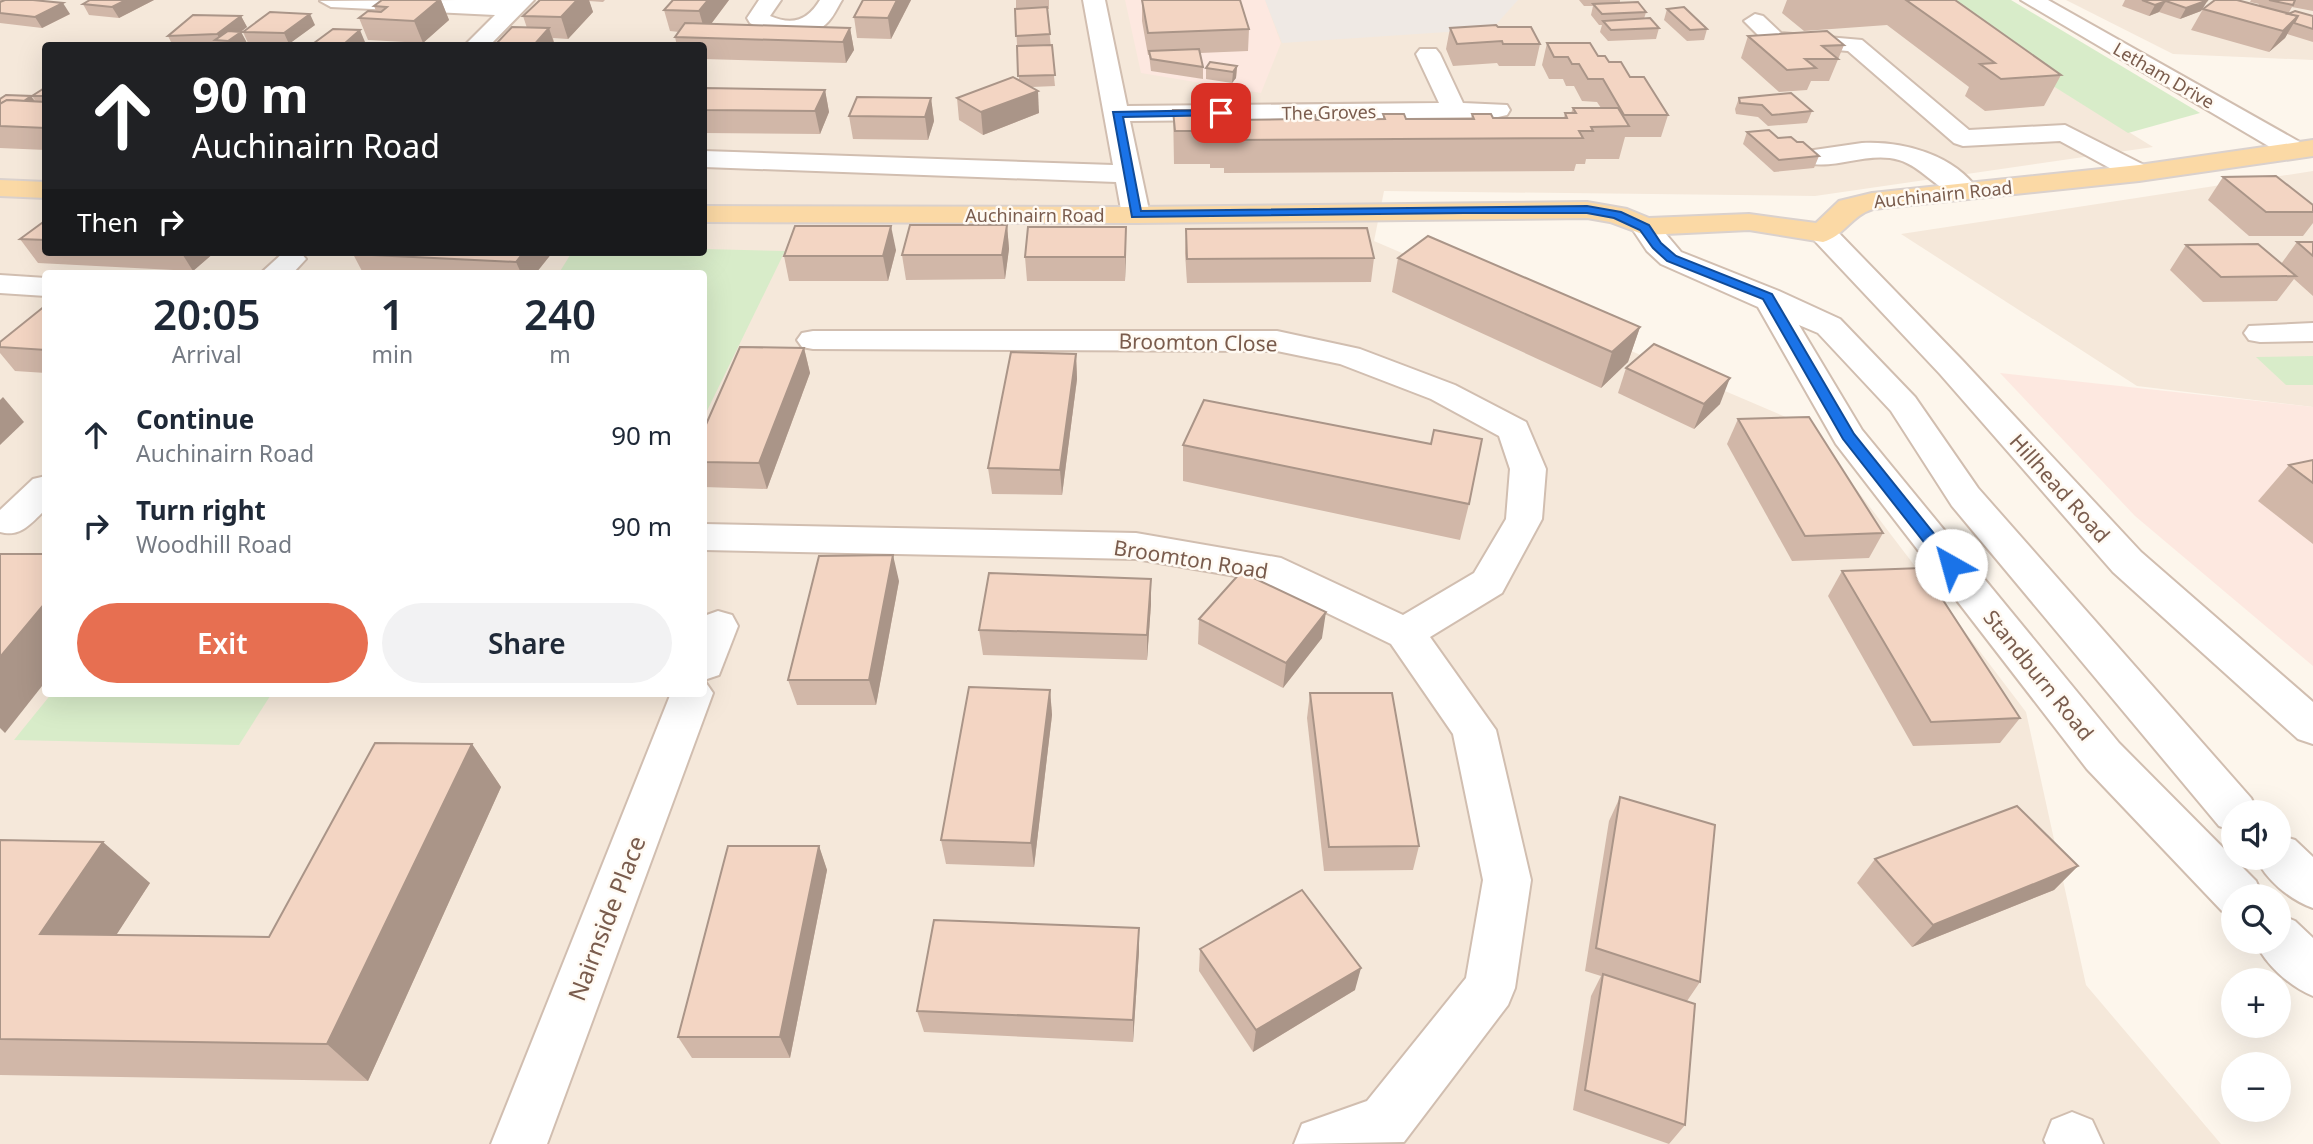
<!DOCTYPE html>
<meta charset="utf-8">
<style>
body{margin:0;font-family:"Noto Sans",sans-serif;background:#f2f2f3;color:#1f2937;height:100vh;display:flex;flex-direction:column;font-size:26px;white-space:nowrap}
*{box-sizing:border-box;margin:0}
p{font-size:23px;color:#747a83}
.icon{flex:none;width:38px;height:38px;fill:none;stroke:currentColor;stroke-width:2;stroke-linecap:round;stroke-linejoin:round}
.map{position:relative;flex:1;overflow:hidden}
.details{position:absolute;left:42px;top:270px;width:665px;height:427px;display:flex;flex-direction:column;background:#fff;border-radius:7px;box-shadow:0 7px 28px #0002}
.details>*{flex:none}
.top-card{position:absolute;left:42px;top:42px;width:665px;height:214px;border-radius:7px;box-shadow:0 7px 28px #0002;background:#202124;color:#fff;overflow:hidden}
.buttons{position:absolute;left:2221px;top:800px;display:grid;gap:14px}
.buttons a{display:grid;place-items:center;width:70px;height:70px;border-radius:50%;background:#fff;box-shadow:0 7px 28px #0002;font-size:35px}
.pin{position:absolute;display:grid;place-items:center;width:60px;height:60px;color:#fff;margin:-30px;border-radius:14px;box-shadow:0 4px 10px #0006}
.me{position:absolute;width:77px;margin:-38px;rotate:322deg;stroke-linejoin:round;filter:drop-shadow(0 0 5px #0008)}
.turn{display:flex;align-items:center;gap:24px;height:147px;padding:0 35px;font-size:32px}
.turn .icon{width:91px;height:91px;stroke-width:2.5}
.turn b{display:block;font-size:49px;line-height:60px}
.then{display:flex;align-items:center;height:66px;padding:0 35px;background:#0003;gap:14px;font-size:26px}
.eta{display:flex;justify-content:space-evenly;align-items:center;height:119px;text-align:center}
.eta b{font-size:42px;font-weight:600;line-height:49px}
.primary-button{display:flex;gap:14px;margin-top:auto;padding:14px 35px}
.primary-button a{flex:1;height:80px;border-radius:42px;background:#e76f51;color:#fff;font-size:28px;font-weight:600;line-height:80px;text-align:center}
.primary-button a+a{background:#f2f2f3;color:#1f2937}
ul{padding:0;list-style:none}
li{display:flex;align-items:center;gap:21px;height:91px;padding:0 35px}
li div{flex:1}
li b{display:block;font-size:26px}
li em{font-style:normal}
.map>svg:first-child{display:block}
</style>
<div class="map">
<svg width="2313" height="1144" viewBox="0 0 2313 1144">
<rect width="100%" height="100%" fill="#fdf6ec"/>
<g fill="#f5e8da" fill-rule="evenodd">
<path d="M0,0H1916L2153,147L1815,196L1384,191L1374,241L1809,427L2026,712L2086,985L2221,1144H0ZM46,46H704V252H46ZM46,273H704V693H46Z"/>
<path d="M2066,0H2313V60L2173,54Z"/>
<path d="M2313,171V407L2137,386L1901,234Z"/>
</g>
<g fill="#fde8e0">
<path d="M1125,0H1265L1281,43L1261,93L1141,73Z"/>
<path d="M2000,373L2313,407V666L2135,516Z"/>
</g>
<path fill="#efe9e4" d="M1265,0H1518L1492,29L1282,43Z"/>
<g fill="#d8ecc9">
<path d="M1916,0H2011L2200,113L2128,133Z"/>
<path d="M704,249L785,251L704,417V273H559L572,252H704Z"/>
<path d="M2313,356V385H2286L2256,357Z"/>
<path d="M52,693H272L239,745L14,740Z"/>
</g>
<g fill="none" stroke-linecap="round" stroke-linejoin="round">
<g stroke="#d1beb0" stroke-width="4">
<g id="minor">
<path d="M457,0H534L489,46H464L495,15L331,7L320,1Z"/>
<path d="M759,0H781L770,16C793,26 808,20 820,0H842C837,8 833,18 826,24C806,42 771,35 750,23L747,18Z"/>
<path d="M1083,0H1105L1127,106L1439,103L1416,54L1420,49H1436L1440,54L1463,103L1507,105L1510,110L1507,115L1498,117L1130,121L1150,215L1146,221L1136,223L1126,221L1122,215L1116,182L704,167V151L1113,165Z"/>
<path d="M2021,0H2048L2305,145L2309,151L2305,157H2287Z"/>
<path d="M1755,14L1763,16L1781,33L1862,40L1969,130L2065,125L2148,167L2152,173L2148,179H2130L2060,141L1963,146L1954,143L1848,51L1767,44L1744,21Z"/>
<path d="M1862,143C1903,141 1953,154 1979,191L1975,197C1947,204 1925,167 1899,160C1868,151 1836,170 1807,163L1803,157L1807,151Z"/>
<path d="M1645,219L1655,221L1681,252L1779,291L1840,319L1915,397L1978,488L2251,798L2258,812H2233V831L2219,826L1952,506L1891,411L1818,333L1799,325L1862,430L2119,743L2256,881L2263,896H2233V915L2222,911L2087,769L1836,444L1758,307L1661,264L1647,251L1631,227L1635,221Z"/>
<path d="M1823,224L1833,227L1962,360L2141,552L2313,702V744L2298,739L2113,572L1940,374L1813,239L1809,233L1813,227Z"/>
<path d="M284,252L301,253L306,259L293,273H261Z"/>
<path d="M0,275L46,278V296L0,293Z"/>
<path d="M2313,323V341L2260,342L2249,340L2244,333L2249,326Z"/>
<path d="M813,331H1277L1360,349L1455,385L1526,422L1546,469L1542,519L1502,593L1430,637L1496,730L1531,880L1515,988L1508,1005L1404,1142L1294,1144L1302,1124L1367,1101L1466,978L1483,880L1453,734L1391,644L1259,580L1136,559L704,550V524L1136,533L1281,558L1403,615L1474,573L1506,519L1510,469L1499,436L1431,399L1340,364L1277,351L813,349L802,347L797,340L802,333Z"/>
<path d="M46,476V509C31,523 21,538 0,532V510L33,479Z"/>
<path d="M718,611L732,615L738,626L719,675L704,680V616Z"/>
<path d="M704,680L713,693L547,1144H491L671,693H704Z"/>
<path d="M2278,835L2295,840L2313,857V908C2290,900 2266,880 2256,858H2278Z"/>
<path d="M2278,914L2295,921L2313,938V996C2289,986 2266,965 2255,942H2278Z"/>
<path d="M2072,1112L2092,1120L2103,1144H2046L2044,1140L2052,1120Z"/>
</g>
</g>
<g stroke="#dad1cd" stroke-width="4">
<g id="major">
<path d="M2313,140V156L2139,181L1873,209C1852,215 1844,236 1823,242L1749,230L1645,235L1610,222L1587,218L1136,223L704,222V206L1136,207L1587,202L1627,209L1649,218L1749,214L1816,223L1839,201L1872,193L2139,165Z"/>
<path d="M0,180L46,182V198L0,196Z"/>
</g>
</g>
<use href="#minor" fill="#fff" fill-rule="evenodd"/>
<use href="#major" fill="#fbd9a5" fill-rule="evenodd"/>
</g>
<g fill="#d1b7a8">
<path d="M0,0H33L70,14L42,28L0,23Z"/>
<path d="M90,0H154L119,18L89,15L83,4Z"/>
<path d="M382,0H441L449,20L423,43L368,40L359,18L376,11L374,6Z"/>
<path d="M540,0H605L603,2L589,1L593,12L568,39L553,38L555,46L527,28L523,16Z"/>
<path d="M729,0L711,24L850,28L854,50L846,63L704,59V46H677L675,37L679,32L670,31L664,10Z"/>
<path d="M863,0H911L891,39L857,38L854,17Z"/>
<path d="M1016,0H1049V9H1047L1055,86L1032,87L1039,113L983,135L959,120L957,98L1019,80L1015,9H1016Z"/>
<path d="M1142,0L1249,29L1248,51L1200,53L1203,67V79L1151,71L1149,55H1148L1142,21Z"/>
<path d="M1579,0H1620V3L1646,12L1644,19L1659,28L1656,39L1608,41L1600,32L1602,25H1599L1591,15L1593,6H1584Z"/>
<path d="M1787,0H1955L2061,75L2044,106L1985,111L1965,96L1969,87L1887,25L1804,31L1782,13Z"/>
<path d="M2125,0H2208L2201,11L2180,19L2159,12L2149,16L2122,6Z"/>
<path d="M2251,0H2313V11L2292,7L2288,14L2313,16V42L2287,34L2285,38L2269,52L2191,30L2203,9L2258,6L2259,4L2250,2Z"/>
<path d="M1667,9L1707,29L1704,40L1687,41L1664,20Z"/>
<path d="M241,16L247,27L241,32L247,43L243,46H173L168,36Z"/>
<path d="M315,25L290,43H248L243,32Z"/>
<path d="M1498,27L1540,44L1535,66H1499L1497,63L1453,66L1446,49L1450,28Z"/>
<path d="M1748,36L1844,45L1829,81H1811L1807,90L1779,92L1741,58Z"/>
<path d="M365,42L361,46H315L314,43Z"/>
<path d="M1547,43L1598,56L1630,77L1668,115L1661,137H1625L1619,159H1586L1585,164H1576L1574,171L1224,173V168H1210V164H1174L1173,110L1214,116L1230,120L1297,119V115L1316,120L1383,119V114L1406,119H1471L1472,114L1493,118H1564L1565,113H1571L1573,108H1601L1597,102L1582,101L1574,86H1566L1563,79H1549L1542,65Z"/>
<path d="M1237,66L1236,78L1232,83L1206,79V68Z"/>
<path d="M46,87V150L0,148V99L31,96L36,101L32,96Z"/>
<path d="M704,88L825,90L829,112L820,134L704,133Z"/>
<path d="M931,98L934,121L928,140L853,139L849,116Z"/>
<path d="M1739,98L1812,111L1807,123L1768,126L1758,117L1736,114L1735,109Z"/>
<path d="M1747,132L1797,142L1819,156L1814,168L1774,172L1743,144Z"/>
<path d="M2223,177L2313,205V223L2303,236H2249L2208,200Z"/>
<path d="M46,220V252H215L193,271L38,263L20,239Z"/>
<path d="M1007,225L1009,249L1005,279L906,280L902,255Z"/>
<path d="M1186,229L1374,258L1371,282L1187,283L1185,253Z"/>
<path d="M2297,242H2313V296L2294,279L2277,301L2203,302L2170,270L2186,245L2281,264Z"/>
<path d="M896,250L888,281H789L784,256Z"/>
<path d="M1126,251L1125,281H1027L1025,257Z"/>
<path d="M552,253L536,273H363L353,254Z"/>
<path d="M1398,258L1640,327L1628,362L1601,388L1392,292Z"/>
<path d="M46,305V373L15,371L0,353V342Z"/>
<path d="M804,348L810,373L767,489L704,487V429Z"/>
<path d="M1076,354L1077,379L1062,495L992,494L988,468Z"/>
<path d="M1626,368L1720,404L1694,429L1618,393Z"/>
<path d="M1738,419L1883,533L1869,558L1792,561L1727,444Z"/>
<path d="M1183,445L1469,504L1460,540L1183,481Z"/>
<path d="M2313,460V544L2258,501L2289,465Z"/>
<path d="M1842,571L2020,718L2000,743L1913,746L1828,596Z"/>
<path d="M899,581L876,705H797L788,680Z"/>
<path d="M1151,604L1147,660L983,655L979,630Z"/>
<path d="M1199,619L1322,638L1283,688L1198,644Z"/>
<path d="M1050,690L1052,715L1034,867L946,864L941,840Z"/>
<path d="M535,693H624L623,696Z"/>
<path d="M1310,693L1419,846L1413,870L1324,871L1307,718Z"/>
<path d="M472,744L501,787L368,1081L0,1075V840L150,883L116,935L269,937Z"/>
<path d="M1620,797L1700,982L1687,1001L1685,1125L1669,1144L1573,1110L1591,996L1601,976L1585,971L1609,821Z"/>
<path d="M819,846L827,870L790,1058H692L678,1037Z"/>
<path d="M1875,859L2078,866L2054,890L1912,947L1857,883Z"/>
<path d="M1200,949L1355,990L1253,1052L1199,971Z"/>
<path d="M1139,951L1133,1042L924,1032L917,1011Z"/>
</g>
<g fill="#aa9588">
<path d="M126,0H154L119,18L112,7Z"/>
<path d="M439,0H441L449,20L423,43L414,21Z"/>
<path d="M577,0H589L593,12L568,39L561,17Z"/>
<path d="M708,0H729L705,32L699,11Z"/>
<path d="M897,0H911L891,39L888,18Z"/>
<path d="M2208,0L2201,11L2180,19L2186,8Z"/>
<path d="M2166,1L2159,12L2149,16L2155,5Z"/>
<path d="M63,3L70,14L42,28L35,17Z"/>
<path d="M310,14L315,25L289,44L284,33Z"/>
<path d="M241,16L247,27L239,33L241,32L247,43L243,46H230L228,41H221L217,34Z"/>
<path d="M2298,16L2285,38L2269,52L2283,31Z"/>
<path d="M549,28L555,46H533Z"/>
<path d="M850,28L854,50L846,63L843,42Z"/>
<path d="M360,30L365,42L361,46H344V44Z"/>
<path d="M1237,66L1236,78L1232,83L1233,72Z"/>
<path d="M825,90L829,112L820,134L815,111Z"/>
<path d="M1038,91L1039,113L983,135L981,112Z"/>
<path d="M31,96L39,108L10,110Z"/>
<path d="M931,98L934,121L928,140L925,117Z"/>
<path d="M1007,225L1009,249L1005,279L1002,255Z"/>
<path d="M891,226L896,250L888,281L883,256Z"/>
<path d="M1126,227V251L1125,281V257Z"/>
<path d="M181,252H215L193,271Z"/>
<path d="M524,252H552V253L536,273H521L516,262Z"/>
<path d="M1640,327L1628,362L1601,388L1612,352Z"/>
<path d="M804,348L810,373L767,489L759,463Z"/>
<path d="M1076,354L1077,379L1062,495L1060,470Z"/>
<path d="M1730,378L1720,404L1694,429L1704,404Z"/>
<path d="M3,397L24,422L0,445V400Z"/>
<path d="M893,555L899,581L876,705L869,680Z"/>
<path d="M1151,579V604L1147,660V635Z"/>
<path d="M46,602V681L5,733L0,728V657Z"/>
<path d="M1326,612L1322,638L1283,688L1286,663Z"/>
<path d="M1050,690L1052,715L1034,867L1031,843Z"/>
<path d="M472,744L501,787L368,1081L327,1044Z"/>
<path d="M103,842L150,883L91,974L40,934Z"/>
<path d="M819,846L827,870L790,1058L780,1037Z"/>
<path d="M2078,866L2054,890L1912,947L1933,925Z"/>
<path d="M1139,928V951L1133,1042V1020Z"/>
<path d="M1361,968L1355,990L1253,1052L1256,1030Z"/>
</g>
<g fill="#f3d5c3" stroke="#aa9588" stroke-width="2">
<path d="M5,0H33L63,3L35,17L0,13V2Z"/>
<path d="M90,0H126L112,7L83,4Z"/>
<path d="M382,0H439L414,21L359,18L368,11L381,12L387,7L374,6Z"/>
<path d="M540,0H577L561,17L523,16Z"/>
<path d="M673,0H708L699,11L664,10Z"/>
<path d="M863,0H897L888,18L854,17Z"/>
<path d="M1142,0H1240L1249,29L1148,33Z"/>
<path d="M1906,0H1955L2061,75L2001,79L1980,64L1995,63Z"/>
<path d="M2142,0H2208L2186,8L2166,1L2155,5Z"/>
<path d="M2215,0H2237L2298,16L2283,31L2203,9Z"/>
<path d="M2269,0H2295L2293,5Z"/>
<path d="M1638,2L1646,12L1602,14L1593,4Z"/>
<path d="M1047,7L1050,34L1016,36L1015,9Z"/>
<path d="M1684,7L1707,29L1690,30L1667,9Z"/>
<path d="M2295,11L2313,16V29L2294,23L2298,16L2288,14Z"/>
<path d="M270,12L310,14L284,33L243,32Z"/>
<path d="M193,15L241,16L217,34L168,36Z"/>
<path d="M1650,18L1659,28L1611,30L1603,21Z"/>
<path d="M685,23L850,28L843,42L675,37Z"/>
<path d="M1496,25L1498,27H1531L1540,44H1503L1502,41L1457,44L1450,28Z"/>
<path d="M512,27L549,28L533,46H494Z"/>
<path d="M333,29L360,30L344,44L314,43Z"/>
<path d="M228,31L241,32L228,41L215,40Z"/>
<path d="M1827,31L1844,45L1822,46L1838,59H1805L1816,68L1787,70L1748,36Z"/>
<path d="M273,43L299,44L297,46H269Z"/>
<path d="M1547,43H1590L1598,56H1605L1609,62H1621L1630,77H1644L1668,115H1624L1603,79H1588L1579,64H1572L1568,57H1554Z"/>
<path d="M1052,45L1055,75L1018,76L1017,46Z"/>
<path d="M1199,49L1203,67L1151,59L1149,51Z"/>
<path d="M1210,62L1237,66L1233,72L1206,68Z"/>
<path d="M1013,77L1038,91L981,112L957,98Z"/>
<path d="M46,87V96H32Z"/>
<path d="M704,88L825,90L815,111L704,110Z"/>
<path d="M1791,93L1812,111L1772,115L1762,105L1740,103L1739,98Z"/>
<path d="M6,95L31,96L24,101L7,100L0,104V99Z"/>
<path d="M857,97L931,98L925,117L849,116Z"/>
<path d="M7,100L46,102V128L0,126V104Z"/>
<path d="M1573,108H1618L1629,126L1591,127L1593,131H1579L1583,138L1226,140L1225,135H1211V131H1175L1173,110H1213L1214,116H1229L1230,120L1298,119L1297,115H1315L1316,120L1385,119L1383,114H1404L1406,119H1474L1472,114H1491L1493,118H1567L1565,113H1576Z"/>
<path d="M1769,130L1778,138L1791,137L1797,142H1803L1819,156L1779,160L1747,132Z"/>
<path d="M2276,176L2313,205V212H2266L2223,177Z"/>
<path d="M46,220V240L20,239Z"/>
<path d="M910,225H1007L1002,255H902Z"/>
<path d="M795,226H891L883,256H784Z"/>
<path d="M1028,227H1126L1125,257H1025Z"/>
<path d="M1367,228L1374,258L1187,259L1186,229Z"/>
<path d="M1428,236L1640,327L1612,352L1398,258Z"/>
<path d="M2297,242H2313V256Z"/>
<path d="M2258,244L2296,276L2221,277L2186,245Z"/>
<path d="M354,252H524L516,262L353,254Z"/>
<path d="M46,305V350L0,347V342Z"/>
<path d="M1654,344L1730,378L1704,404L1626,368Z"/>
<path d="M740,347L804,348L759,463L704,462V429Z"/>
<path d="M1011,352L1076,354L1060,470L988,468Z"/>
<path d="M1204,400L1431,444L1434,430L1482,439L1469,504L1183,445Z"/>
<path d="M1809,417L1883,533L1805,536L1738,419Z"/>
<path d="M2313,460V483L2289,465Z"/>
<path d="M0,554H46V602L0,657Z"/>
<path d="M893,555L869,680H788L819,556Z"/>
<path d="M1922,568L2020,718L1931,722L1842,571Z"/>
<path d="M1241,572L1326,612L1286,663L1199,619Z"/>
<path d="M989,573L1151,579L1147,635L979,630Z"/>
<path d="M969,687L1050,690L1031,843L941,840Z"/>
<path d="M1310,693H1392L1419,846L1329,847Z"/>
<path d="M375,743L472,744L327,1044L0,1039V840L103,842L40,934L269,937Z"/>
<path d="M1620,797L1715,825L1700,982L1596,948Z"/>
<path d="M2017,806L2078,866L1933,925L1875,859Z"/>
<path d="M728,846H819L780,1037H678Z"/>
<path d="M1302,890L1361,968L1256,1030L1200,949Z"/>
<path d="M934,920L1139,928L1133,1020L917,1011Z"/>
<path d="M1603,974L1695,1004L1685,1125L1585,1090Z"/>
</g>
<path fill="#1a73e8" stroke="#114b97" stroke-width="2" d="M1221,110L1224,111V115L1123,117L1141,211L1587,206L1621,212L1649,225L1661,243L1676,256L1772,294L1854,434L1956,561V569H1945L1843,439L1763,299L1667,261L1653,248L1640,230L1614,218L1587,213H1464L1132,217L1113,112Z"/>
<g text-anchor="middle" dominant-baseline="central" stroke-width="5" stroke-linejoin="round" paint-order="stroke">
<g font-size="18" fill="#7a5c4d" stroke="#fffaf3">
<text transform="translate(2164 75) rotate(30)">Letham Drive</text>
<text transform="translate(1329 112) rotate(-1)">The Groves</text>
<text transform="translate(1943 194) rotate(-6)">Auchinairn Road</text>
<text x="1035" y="215">Auchinairn Road</text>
</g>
<g font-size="21" fill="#7a5c4d" stroke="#fffaf3">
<text transform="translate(1198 342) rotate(1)">Broomton Close</text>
<text transform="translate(2060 488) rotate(48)">Hillhead Road</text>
<text transform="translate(1191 559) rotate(9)">Broomton Road</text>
<text transform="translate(2039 675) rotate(51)">Standburn Road</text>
</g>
<g font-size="24" fill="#7a5c4d" stroke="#fffaf3">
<text transform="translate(606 918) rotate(-69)">Nairnside Place</text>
</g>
</g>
</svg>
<div class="buttons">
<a><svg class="icon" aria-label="sound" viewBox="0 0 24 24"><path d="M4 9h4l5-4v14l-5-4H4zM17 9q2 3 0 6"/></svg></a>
<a><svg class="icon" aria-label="search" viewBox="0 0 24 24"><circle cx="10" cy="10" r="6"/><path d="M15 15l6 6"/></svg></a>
<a>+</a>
<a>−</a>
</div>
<div class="pin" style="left:1221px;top:113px;background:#d93025"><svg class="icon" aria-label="arrive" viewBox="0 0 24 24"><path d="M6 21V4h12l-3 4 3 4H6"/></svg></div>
<svg class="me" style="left:1951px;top:565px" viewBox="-20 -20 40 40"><circle r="19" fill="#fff"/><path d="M0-13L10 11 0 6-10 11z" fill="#1a73e8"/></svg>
<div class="top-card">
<div class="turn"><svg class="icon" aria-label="ahead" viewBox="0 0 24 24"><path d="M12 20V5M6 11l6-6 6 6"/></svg><div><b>90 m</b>Auchinairn Road</div></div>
<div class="then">Then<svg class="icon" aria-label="right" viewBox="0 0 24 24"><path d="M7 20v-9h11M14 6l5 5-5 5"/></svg></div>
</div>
<section class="details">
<div class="eta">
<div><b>20:05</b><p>Arrival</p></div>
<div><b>1</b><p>min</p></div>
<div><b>240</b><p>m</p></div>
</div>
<ul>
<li><svg class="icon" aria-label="ahead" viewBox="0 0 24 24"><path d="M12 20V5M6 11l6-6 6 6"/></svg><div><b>Continue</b><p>Auchinairn Road</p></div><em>90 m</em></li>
<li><svg class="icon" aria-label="right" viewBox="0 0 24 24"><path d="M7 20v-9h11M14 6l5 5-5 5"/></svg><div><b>Turn right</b><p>Woodhill Road</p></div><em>90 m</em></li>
</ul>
<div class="primary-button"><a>Exit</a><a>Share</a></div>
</section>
</div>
